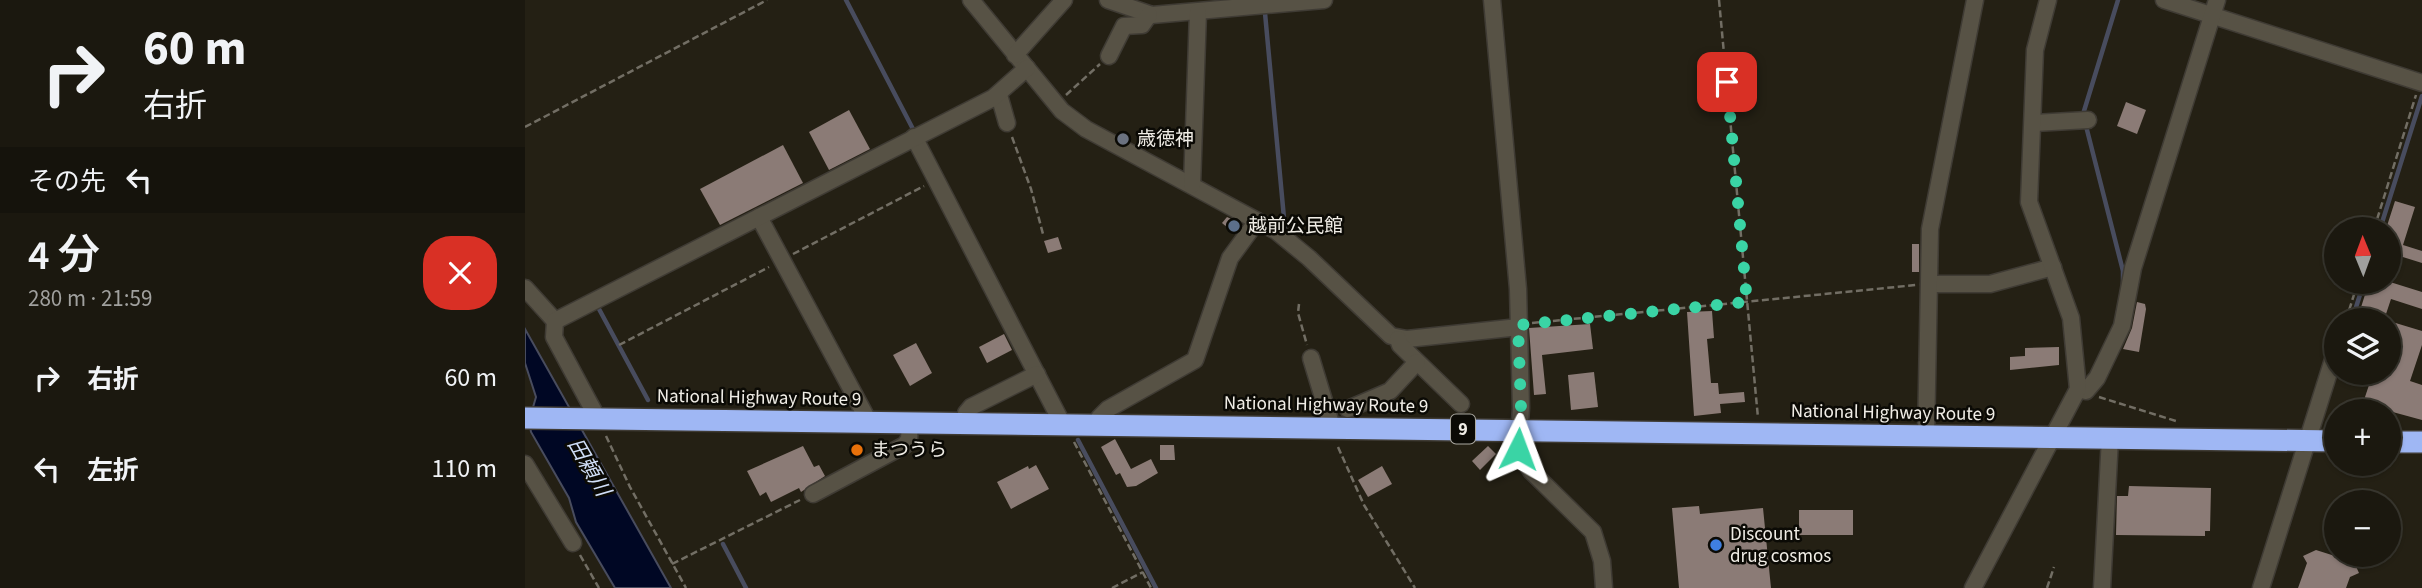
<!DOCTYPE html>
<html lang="ja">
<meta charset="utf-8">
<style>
body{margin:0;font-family:"Source Sans 3","Noto Sans JP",sans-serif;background:#242118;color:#f1f3f6;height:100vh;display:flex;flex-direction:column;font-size:26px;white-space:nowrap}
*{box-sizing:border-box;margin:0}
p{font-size:23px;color:#a0a09e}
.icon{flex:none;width:38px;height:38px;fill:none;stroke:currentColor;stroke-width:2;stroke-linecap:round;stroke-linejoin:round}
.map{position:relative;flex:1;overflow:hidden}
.details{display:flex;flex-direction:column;background:#1b180f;width:525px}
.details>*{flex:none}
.guide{background:#1b180f;color:#f1f3f6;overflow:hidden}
.needle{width:46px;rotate:359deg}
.fabs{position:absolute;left:1799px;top:217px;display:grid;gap:14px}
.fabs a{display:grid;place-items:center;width:77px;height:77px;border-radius:50%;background:#1b180f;box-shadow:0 2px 5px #0004,0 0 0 2px #39372f;font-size:35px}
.pin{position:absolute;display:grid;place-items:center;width:60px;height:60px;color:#fff;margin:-30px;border-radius:14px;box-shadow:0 4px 10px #0006}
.me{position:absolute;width:77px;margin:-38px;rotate:3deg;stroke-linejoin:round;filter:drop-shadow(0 0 5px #0008)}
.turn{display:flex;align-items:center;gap:24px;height:147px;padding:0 28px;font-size:32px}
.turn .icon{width:91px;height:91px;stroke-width:2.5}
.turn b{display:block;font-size:49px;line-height:60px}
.then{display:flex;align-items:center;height:66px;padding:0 28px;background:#0003;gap:14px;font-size:26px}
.round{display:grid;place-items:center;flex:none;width:74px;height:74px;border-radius:28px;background:#242118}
.summary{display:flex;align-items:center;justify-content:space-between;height:119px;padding:0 28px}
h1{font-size:42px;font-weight:600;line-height:52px}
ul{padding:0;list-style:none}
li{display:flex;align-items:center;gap:21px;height:91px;padding:0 28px}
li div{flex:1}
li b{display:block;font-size:26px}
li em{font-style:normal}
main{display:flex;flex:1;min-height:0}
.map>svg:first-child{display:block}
</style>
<main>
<section class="details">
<div class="guide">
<div class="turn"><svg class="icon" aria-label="right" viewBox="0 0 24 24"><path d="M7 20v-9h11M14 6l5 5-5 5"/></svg><div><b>60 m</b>右折</div></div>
<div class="then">その先<svg class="icon" aria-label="left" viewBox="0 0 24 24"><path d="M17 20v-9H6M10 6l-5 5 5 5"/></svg></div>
</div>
<div class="summary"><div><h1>4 分</h1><p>280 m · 21:59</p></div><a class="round" style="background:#d93025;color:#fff"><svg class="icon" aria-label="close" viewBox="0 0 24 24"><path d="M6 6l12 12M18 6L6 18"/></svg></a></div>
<ul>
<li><svg class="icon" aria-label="right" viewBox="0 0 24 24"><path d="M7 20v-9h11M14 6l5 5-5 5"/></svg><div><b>右折</b></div><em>60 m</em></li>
<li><svg class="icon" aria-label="left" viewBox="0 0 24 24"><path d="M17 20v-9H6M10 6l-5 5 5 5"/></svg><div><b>左折</b></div><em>110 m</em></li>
</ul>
</section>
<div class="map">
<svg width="1897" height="588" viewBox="0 0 1897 588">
<rect width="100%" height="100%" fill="#242014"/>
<path fill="#000724" stroke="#484c5e" stroke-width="2" d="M0,329L146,588H90L51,522L44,498L6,432L4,421L11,397L0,363Z"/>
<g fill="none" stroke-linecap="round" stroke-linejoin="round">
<g stroke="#484c5e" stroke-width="4.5">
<path d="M321,0L389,131"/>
<path d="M740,13L760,229"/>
<path d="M1559,111L1593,0"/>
<path d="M1561,126L1598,271V285"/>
<path d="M1855,229L1897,96"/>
<path d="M74,309L123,400"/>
<path d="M1827,320L1839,282"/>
<path d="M553,440L631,588"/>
<path d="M198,544L221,588"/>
</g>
</g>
<g fill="#8b7b76">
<path d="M1601,102L1621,110L1612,134L1592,126Z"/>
<path d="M324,110L345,149L304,170L284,132Z"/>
<path d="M258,145L278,183L195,225L175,189Z"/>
<path d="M1870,201L1890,207L1878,245L1897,251V263L1865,253L1869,242L1864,241V229H1861Z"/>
<path d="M702,217L717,224L710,234L697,223Z"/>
<path d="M533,237L537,249L523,253L519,241Z"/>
<rect x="1387" y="244" width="7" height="28"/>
<path d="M1844,282H1865L1897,292V309L1866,299L1859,320H1832Z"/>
<path d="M1612,302L1620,304L1621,309L1614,352L1598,349L1607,328Z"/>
<path d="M1187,311L1189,338L1182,339L1186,383H1193L1194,394L1219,392L1220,402L1195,404L1196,413L1169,416L1162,312Z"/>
<path d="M1864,321L1897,331V345L1885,381L1897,385V420L1864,411L1836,409L1848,373H1864Z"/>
<path d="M1065,324L1068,349L1017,355L1021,394L1009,395L1004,328Z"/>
<path d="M479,334L487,350L462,363L454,347Z"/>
<path d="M391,343L407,373L385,386L368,355Z"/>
<path d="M1534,347V365L1485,370V357L1500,356V348Z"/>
<path d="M1069,372L1073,407L1046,410L1043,375Z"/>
<path d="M590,439L606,469L626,459L633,473L611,486L602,487L595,473L591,475L576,447Z"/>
<path d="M635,445H649L650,460H635Z"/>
<path d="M278,446L289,467L294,465L300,476L276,492L274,488L246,502L241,492L235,496L222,471Z"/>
<path d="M963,446L971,454L955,470L947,461Z"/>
<path d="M511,465L524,489L486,509L472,482L503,466L504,469Z"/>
<path d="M857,466L867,484L843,497L833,480Z"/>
<path d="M1604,486L1686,488L1685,531H1680V536L1591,535L1592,496H1603Z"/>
<path d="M1174,506L1175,514L1238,508L1246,588H1154L1147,508Z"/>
<rect x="1274" y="510" width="54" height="25"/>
<path d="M1791,550L1829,562L1834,573L1825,577L1821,588H1773L1782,563L1778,556Z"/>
</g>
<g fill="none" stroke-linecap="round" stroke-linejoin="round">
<g stroke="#3f3b34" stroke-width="19">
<g id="minor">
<path d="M446,0L537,111L561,129L751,231L784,258L866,336L882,339L994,327"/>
<path d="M583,0L627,15L799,0"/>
<path d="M967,0L993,289L996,408L993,449L1006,471L1068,532L1077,561L1079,588"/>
<path d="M1639,0L1897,83"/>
<path d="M490,55L539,0"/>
<path d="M584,56L599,26L617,25L624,15"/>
<path d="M474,95L482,123"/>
<path d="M1509,123L1563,120"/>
<path d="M389,137L538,425"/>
<path d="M667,185L673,12"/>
<path d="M234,217L344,422"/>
<path d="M1404,284H1465L1528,267"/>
<path d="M0,288L30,321"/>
<path d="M873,339L875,345L936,404"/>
<path d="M786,358L807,427"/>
<path d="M1553,389L1561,391L1572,378L1597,326L1608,268L1692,0"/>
<path d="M823,409L865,391L892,362"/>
<path d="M73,419L29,337L30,321L468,98L502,68"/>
<path d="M440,424L441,413L446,407L512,374"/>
<path d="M573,426L574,418L583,409L670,360L705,258L732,221"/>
<path d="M1401,437L1405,229L1450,0"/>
<path d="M0,464L48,543"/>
<path d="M288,494L380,445L384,439L385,423"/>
<path d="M1448,588L1553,389L1546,318L1504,202L1510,50L1523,0"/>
<path d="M1577,588L1585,438"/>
<path d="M1736,588L1811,350"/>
</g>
</g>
<g stroke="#3f3b34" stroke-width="24">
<g id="highway">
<path d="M0,418L1811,441"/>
<path d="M1864,442H1897"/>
</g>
</g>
<g stroke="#726e64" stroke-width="2.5" stroke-dasharray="7 3.5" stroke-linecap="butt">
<path d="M1194,0L1233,418"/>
<path d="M541,95L575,64"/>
<path d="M0,127L242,0"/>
<path d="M487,137L506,189L518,234"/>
<path d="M1849,229L1891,95"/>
<path d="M268,254L399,186"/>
<path d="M774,304L773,313L782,345"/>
<path d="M1821,320L1833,282"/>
<path d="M1007,323L1391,285"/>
<path d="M94,345L244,267"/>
<path d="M1574,397L1651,421"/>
<path d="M81,436L105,487L161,588"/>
<path d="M549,442L626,588"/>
<path d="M813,447L839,505L890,588"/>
<path d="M55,555L74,588"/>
<path d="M147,564L275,500"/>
<path d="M587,588L618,572"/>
<path d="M1522,588L1529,567"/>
</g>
<use href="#minor" stroke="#575245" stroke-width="16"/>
<use href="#highway" stroke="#9fb7f4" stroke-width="21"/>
</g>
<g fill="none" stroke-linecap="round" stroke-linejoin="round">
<path stroke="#3ad4a5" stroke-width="12" stroke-dasharray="0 21.6" d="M993,449L996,408L993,325L1222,302L1202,82"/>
</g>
<circle fill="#6b7280" stroke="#0b0a05" stroke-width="2.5" cx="598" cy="139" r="7"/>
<circle fill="#5c6f8a" stroke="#0b0a05" stroke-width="2.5" cx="709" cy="226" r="7"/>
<circle fill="#e8710a" stroke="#0b0a05" stroke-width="2.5" cx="332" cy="450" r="7"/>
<circle fill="#3f7fe0" stroke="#0b0a05" stroke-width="2.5" cx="1191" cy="545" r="7"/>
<g text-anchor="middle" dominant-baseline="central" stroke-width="5" stroke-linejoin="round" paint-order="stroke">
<rect fill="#0b0a05" stroke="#aba9a2" stroke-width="2" x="926" y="414.5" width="24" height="29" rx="5"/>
<g font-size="18" font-weight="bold" fill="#f0ede6">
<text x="938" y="429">9</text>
</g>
<g font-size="19" fill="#f0ede6" stroke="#0b0a05" text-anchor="start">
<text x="612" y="139">歳徳神</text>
<text x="723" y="226">越前公民館</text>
<text x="346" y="450">まつうら</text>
<text x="1205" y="534">Discount<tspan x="1205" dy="22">drug cosmos</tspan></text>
</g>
<g font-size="19" fill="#f0ede6" stroke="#0b0a05">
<text transform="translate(234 398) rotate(1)">National Highway Route 9</text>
<text transform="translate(801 405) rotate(1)">National Highway Route 9</text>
<text transform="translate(1368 413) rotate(1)">National Highway Route 9</text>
</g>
<g font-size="21" font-style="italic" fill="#d0def7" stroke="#0b0a05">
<text transform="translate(64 467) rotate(60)">田頼川</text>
</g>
</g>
</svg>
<div class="fabs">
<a><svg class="needle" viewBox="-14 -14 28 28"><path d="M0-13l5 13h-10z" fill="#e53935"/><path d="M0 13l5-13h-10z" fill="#a0a09e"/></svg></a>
<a><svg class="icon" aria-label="layers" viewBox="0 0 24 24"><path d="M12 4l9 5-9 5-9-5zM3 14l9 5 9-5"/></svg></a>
<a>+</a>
<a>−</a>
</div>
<div class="pin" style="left:1202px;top:82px;background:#d93025"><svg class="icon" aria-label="arrive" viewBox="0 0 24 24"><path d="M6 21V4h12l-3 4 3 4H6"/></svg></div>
<svg class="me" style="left:993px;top:449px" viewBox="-20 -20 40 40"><path d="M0-17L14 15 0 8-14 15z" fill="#3ad4a5" stroke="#fff" stroke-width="4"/></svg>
</div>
</main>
